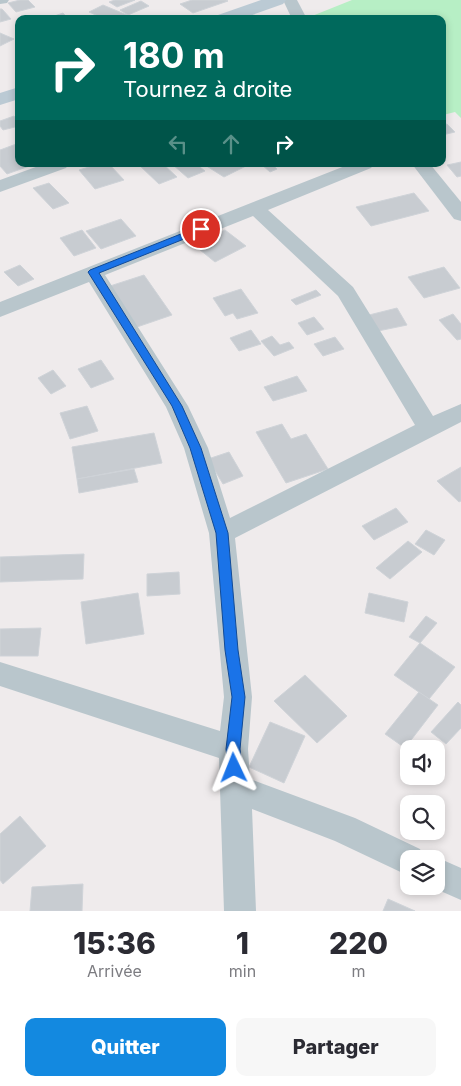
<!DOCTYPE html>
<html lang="fr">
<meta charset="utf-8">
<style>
body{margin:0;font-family:Inter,sans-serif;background:#f7f7f7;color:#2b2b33;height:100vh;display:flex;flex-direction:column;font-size:19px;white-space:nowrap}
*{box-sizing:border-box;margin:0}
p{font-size:16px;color:#7c7c81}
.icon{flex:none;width:28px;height:28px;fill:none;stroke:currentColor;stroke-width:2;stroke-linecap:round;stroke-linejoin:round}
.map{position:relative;height:911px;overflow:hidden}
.drawer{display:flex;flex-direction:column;background:#fff;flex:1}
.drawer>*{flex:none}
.hud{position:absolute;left:15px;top:15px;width:431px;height:152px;border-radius:10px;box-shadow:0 2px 8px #0003;background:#00695c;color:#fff;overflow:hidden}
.fabs{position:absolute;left:400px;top:740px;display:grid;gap:10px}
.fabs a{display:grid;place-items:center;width:45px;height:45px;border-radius:10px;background:#fff;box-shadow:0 2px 8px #0003;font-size:25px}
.pin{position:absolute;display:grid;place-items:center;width:42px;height:42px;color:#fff;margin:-21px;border:2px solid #fff;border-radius:50%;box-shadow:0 1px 5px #0007}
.me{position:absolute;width:55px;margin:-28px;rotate:358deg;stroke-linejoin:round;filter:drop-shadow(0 0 4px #0008)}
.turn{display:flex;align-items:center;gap:18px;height:105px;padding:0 25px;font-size:22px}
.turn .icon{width:65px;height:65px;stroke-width:2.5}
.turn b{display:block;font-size:35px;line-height:42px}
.lanes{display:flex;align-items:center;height:48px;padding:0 25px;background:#0003;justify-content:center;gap:25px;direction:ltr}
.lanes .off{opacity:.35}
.eta{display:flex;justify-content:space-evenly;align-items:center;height:85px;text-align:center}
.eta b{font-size:30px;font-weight:800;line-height:35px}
.button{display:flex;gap:10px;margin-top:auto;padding:10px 25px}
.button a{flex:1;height:58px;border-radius:10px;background:#1389e0;color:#fff;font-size:20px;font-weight:800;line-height:58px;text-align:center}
.button a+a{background:#f7f7f7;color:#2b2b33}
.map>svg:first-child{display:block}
</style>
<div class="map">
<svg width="461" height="911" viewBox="0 0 461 911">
<rect width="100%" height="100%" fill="#efebec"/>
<path fill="#b7efc5" d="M352,0H461V118L455,112L443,115L442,19H314L312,16Z"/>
<g fill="#c8ccd1" stroke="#cfd3d8">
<path d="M20,0H28L35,7L16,12L8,3Z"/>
<path d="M115,0H135L117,7L109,2Z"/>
<path d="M192,0H226L228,1L193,13L180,4Z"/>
<path d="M141,1L149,6L128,15L120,10Z"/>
<path d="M103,5L134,18L105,19L89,12Z"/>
<path d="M0,9H2L11,19L0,22Z"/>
<path d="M63,13L69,19H46Z"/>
<path d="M0,33L14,39L0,46Z"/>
<path d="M14,116L19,122V126L3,130L0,126V121Z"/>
<path d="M447,124L455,132L442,135V125Z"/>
<path d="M19,143V164H35L7,174L0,166V150Z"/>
<path d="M461,162V176L457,177L447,165Z"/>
<path d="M99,164H109L124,180L95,189L79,170Z"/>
<path d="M138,164H163L177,177L159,184Z"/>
<path d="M172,164H196L205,171L188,178Z"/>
<path d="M207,164H243L246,166L224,177L205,165Z"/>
<path d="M261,164H272L277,169L270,172Z"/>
<path d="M49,183L69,203L53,209L33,188Z"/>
<path d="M414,193L429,211L371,226L356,207Z"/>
<path d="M121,219L136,236L101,249L86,231Z"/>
<path d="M82,230L96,248L74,256L60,238Z"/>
<path d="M225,230L246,246L215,262L194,245Z"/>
<path d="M20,265L34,279L18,286L4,272Z"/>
<path d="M444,267L460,288L424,298L408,277Z"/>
<path d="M144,275L172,315L134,328L107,287Z"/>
<path d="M241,289L258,313L237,319L233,313L225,316L213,298Z"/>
<path d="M316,290L321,295L296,305L291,300Z"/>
<path d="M397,308L407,325L378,331L369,315Z"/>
<path d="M453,314L461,324V339L457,340L439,320Z"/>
<path d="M314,317L324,329L307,335L298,323Z"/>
<path d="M251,330L261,344L239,351L230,338Z"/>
<path d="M272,336L280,345L289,342L294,348L274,356L261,341Z"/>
<path d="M335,337L344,349L323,356L314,344Z"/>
<path d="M101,360L114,379L91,388L78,369Z"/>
<path d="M53,370L66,386L51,394L38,378Z"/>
<path d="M297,376L307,391L273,401L264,387Z"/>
<path d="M87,406L98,431L70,439L60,413Z"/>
<path d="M282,424L291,439L306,434L328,469L286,483L256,432Z"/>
<path d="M154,433L162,463L77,479L72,447Z"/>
<path d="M229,452L243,476L223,484L208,459Z"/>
<path d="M461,467V501L459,502L437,481Z"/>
<path d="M134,469L138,482L79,493L77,479Z"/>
<path d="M396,508L408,522L374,540L362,526Z"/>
<path d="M426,530L445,540L434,555L415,544Z"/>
<path d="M408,541L422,552L390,579L376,568Z"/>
<path d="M84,554L83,579L0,582V557Z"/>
<path d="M179,572L180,594L147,596V574Z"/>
<path d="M138,593L144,634L86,644L81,602Z"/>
<path d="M369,593L408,602L404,622L365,613Z"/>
<path d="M426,616L437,623L420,643L409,637Z"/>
<path d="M41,628L38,656H0V629Z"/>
<path d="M420,643L455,667L429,699L394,675Z"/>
<path d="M305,675L347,716L317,743L274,701Z"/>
<path d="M419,692L438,705L405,748L385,734Z"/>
<path d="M458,702L461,705V728L446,744L431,732Z"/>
<path d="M270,722L305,736L284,783L249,767Z"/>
<path d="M20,816L46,846L3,884L0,880V834Z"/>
<path d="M83,884L82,911H30L32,887Z"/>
<path d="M388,899L415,911H383Z"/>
</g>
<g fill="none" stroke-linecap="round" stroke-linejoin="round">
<g fill="#b9c6cc" fill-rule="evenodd">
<path d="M0,0H9L7,3L0,4Z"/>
<path d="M283,0H297L307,19H292Z"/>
<path d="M44,164H69L66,168L0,192V180Z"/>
<path d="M350,164H374L371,168L268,210L353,287L433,416L461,404V422L235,538L252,697L248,749L250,779L355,818L420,849L424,859H409V876L335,841L252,809L256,911H224L219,758L0,686V662L220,731L224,697L209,533L184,448L166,407L89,282L0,317V302ZM253,216L338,296L415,425L230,518L208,448L188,406L105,275Z"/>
<path d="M412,164H430L461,202V221L454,219Z"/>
<path d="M436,857L461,868V900L429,886H436V859H432Z"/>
</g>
<g fill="#bbcad4" fill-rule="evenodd">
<path d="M261,0H286L283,4L241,19H215L218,15Z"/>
<path d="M19,87V99L0,105V93Z"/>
</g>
</g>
<path fill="#1a73e8" stroke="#114b97" d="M201,226L204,227V231L99,273L182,406L201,448L228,533L238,650L245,697L240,749L242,768L239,773L234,775L229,773L226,749L232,697L225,650L216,533L190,448L172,406L88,272L90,270Z"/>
</svg>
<div class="fabs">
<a><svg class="icon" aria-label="sound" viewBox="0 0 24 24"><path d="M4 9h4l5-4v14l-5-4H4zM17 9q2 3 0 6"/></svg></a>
<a><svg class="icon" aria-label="search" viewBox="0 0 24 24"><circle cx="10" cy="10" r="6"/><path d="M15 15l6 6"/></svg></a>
<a><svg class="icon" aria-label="layers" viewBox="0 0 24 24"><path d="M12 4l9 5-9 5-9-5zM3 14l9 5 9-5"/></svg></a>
</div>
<div class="pin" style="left:201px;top:229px;background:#d93025"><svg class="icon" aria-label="arrive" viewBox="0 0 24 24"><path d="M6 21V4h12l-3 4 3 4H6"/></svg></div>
<svg class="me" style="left:234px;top:768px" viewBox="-20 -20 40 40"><path d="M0-17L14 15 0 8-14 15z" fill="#1a73e8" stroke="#fff" stroke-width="4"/></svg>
<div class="hud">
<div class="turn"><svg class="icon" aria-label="right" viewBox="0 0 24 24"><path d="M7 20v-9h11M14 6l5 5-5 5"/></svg><div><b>180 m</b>Tournez à droite</div></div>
<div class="lanes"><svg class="icon off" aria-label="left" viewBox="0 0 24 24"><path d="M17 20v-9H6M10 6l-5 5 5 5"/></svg><svg class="icon off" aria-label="ahead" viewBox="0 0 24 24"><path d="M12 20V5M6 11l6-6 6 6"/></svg><svg class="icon" aria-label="right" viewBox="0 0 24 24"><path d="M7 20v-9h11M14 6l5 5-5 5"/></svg></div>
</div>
</div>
<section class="drawer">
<div class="eta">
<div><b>15:36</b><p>Arrivée</p></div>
<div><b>1</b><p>min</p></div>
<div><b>220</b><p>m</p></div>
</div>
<div class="button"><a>Quitter</a><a>Partager</a></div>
</section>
